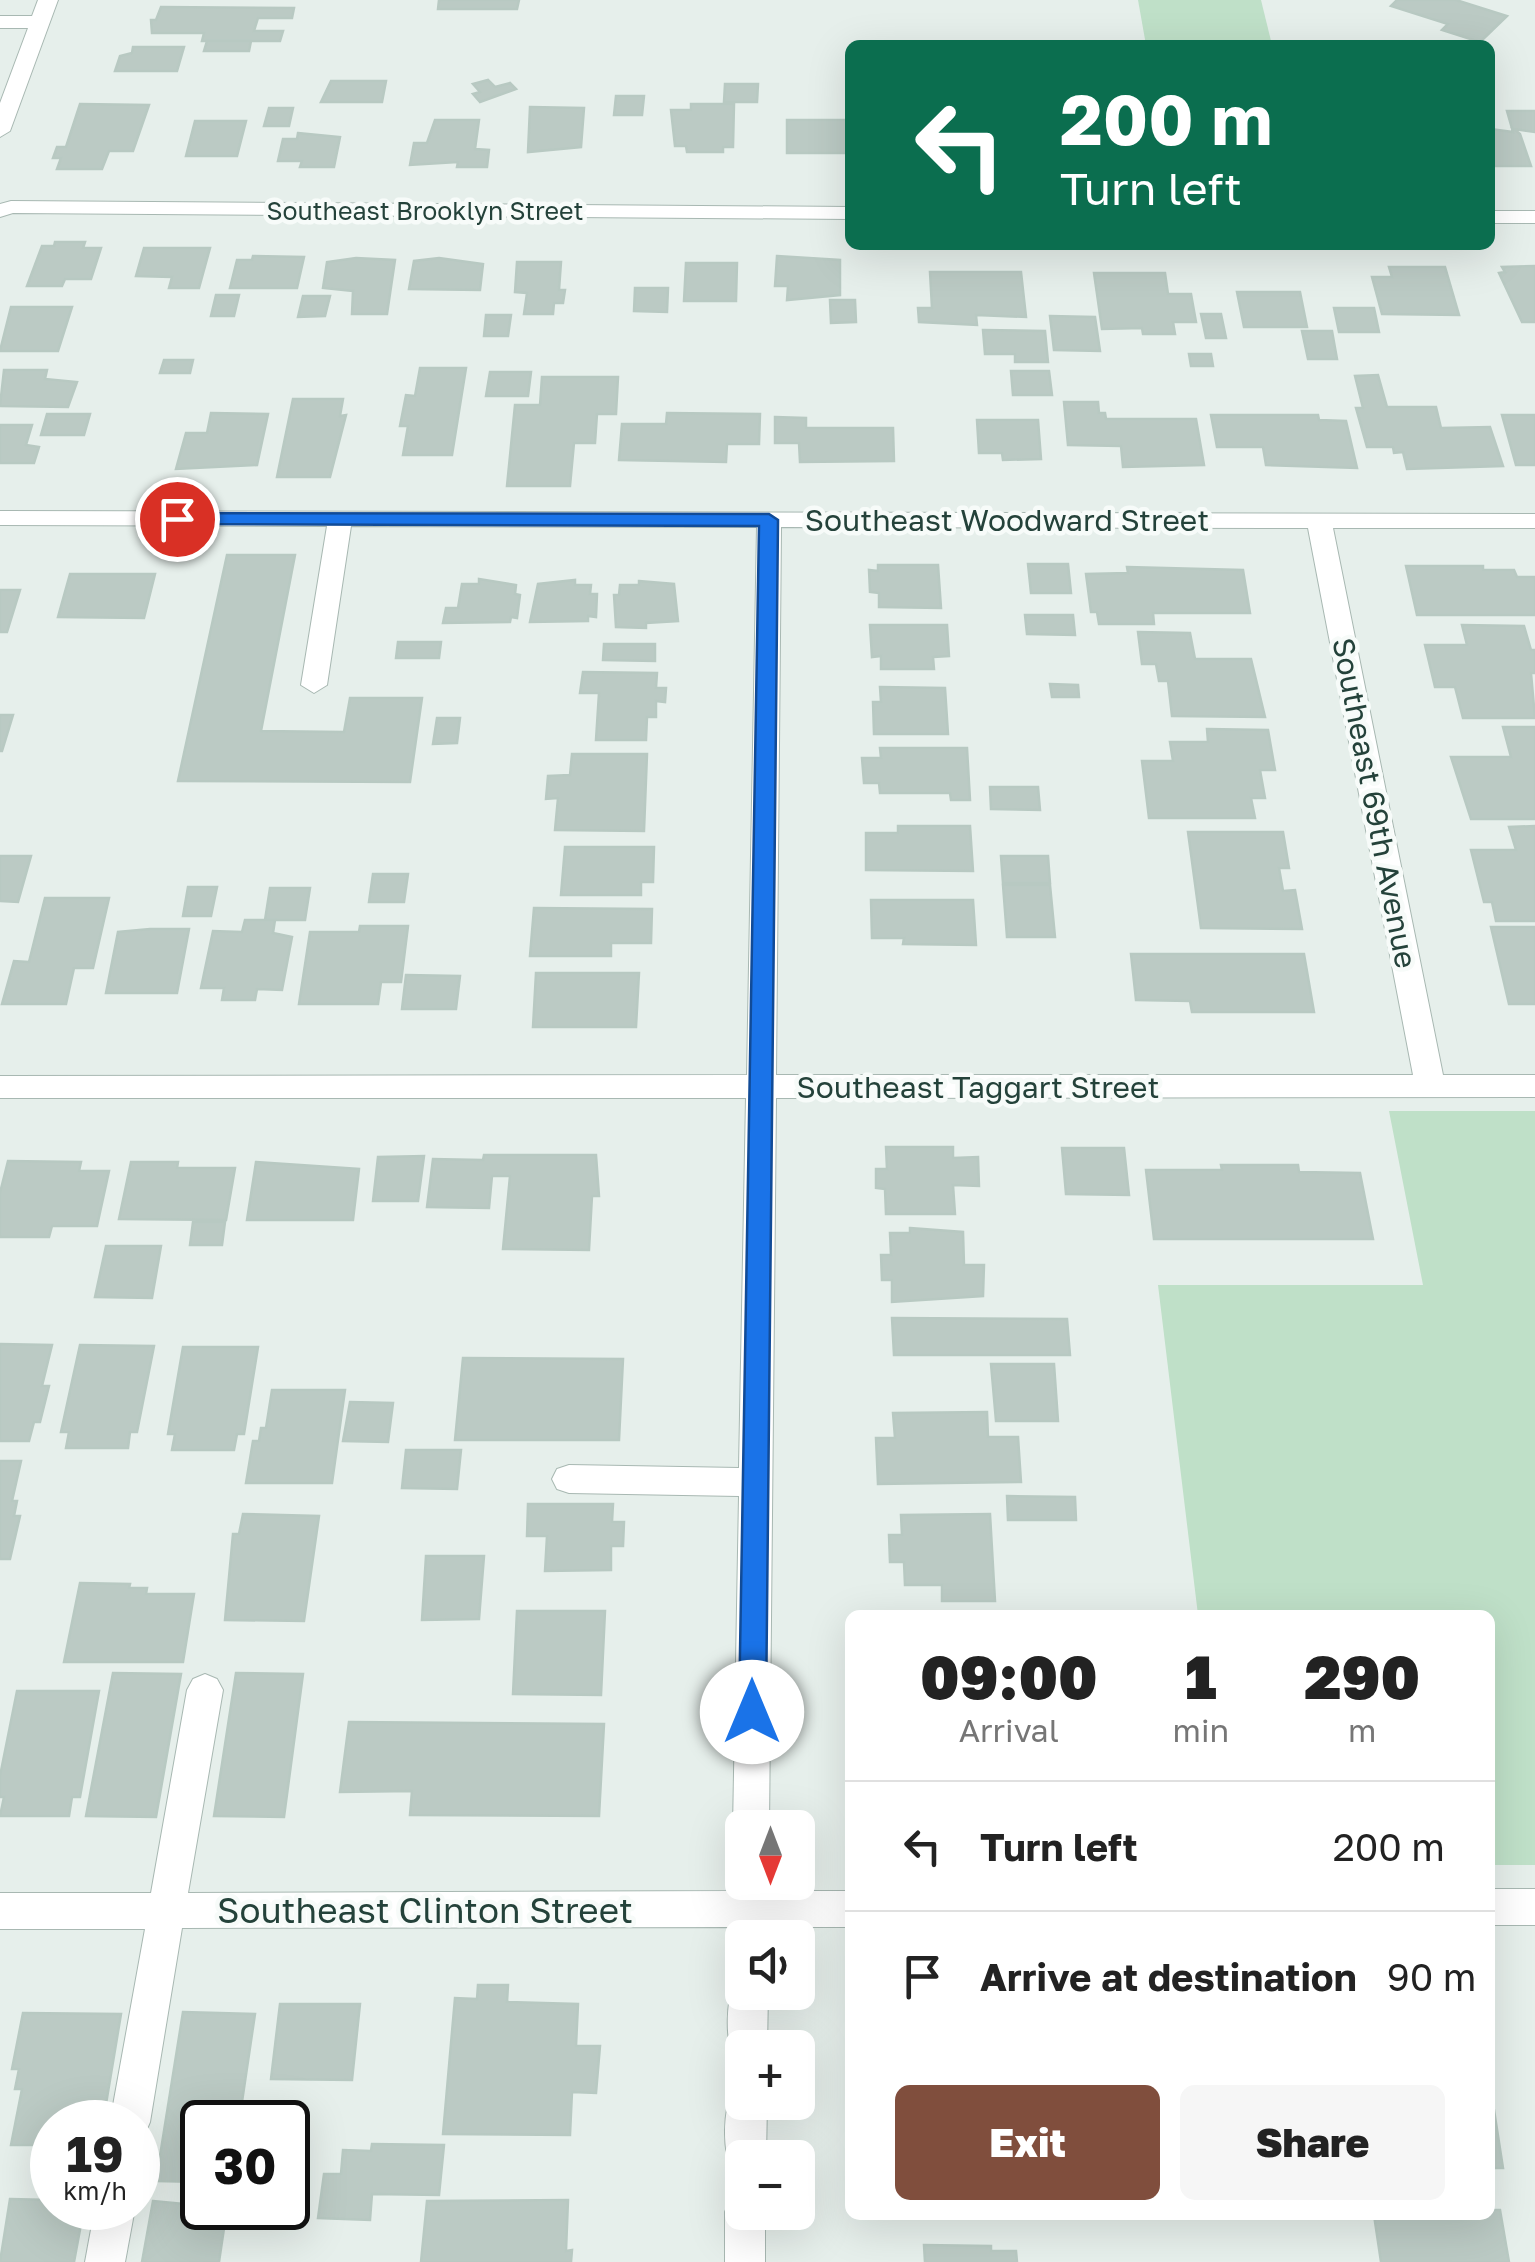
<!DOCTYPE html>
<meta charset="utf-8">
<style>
body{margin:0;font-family:"Golos Text",sans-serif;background:#f6f6f6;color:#222;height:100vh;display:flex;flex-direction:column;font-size:38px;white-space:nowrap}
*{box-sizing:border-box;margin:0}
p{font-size:32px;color:#767676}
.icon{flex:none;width:55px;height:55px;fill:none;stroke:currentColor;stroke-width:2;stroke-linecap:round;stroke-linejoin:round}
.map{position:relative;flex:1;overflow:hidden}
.side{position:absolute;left:845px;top:1610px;width:650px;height:610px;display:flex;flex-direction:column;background:#fff;border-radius:15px;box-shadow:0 10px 40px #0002}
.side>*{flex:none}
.top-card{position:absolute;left:845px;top:40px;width:650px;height:210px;border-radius:15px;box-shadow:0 10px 40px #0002;background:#0b6e4f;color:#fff;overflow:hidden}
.needle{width:65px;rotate:180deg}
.fabs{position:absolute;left:725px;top:1810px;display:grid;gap:20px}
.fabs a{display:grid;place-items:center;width:90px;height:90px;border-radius:15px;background:#fff;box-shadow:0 10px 40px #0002;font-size:50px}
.speed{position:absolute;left:30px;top:2100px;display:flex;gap:20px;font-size:50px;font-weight:700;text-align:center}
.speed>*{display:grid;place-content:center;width:130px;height:130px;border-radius:50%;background:#fff;box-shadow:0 10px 40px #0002;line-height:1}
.speed small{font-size:25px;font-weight:400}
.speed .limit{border:5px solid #111;border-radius:15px;background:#fff;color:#111}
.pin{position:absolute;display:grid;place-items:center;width:85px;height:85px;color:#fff;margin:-42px;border:5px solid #fff;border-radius:50%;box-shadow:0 2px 10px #0007}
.me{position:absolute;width:110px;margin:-55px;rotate:0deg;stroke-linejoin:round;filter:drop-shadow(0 0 8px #0008)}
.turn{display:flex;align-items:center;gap:35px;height:210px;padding:0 50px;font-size:45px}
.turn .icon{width:130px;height:130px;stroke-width:2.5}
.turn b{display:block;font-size:70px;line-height:85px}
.eta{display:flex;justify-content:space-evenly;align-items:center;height:170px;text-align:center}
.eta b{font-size:60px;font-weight:800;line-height:70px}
.primary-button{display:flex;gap:20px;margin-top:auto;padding:20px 50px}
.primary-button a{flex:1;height:115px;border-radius:15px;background:#804e3d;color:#fff;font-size:40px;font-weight:800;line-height:115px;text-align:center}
.primary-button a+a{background:#f6f6f6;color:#222}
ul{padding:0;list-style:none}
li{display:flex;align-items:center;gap:30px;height:130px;padding:0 50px;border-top:2px solid #e0e0e0}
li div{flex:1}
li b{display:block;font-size:38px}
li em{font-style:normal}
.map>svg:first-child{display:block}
</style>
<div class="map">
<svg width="1535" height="2262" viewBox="0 0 1535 2262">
<rect width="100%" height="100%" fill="#e6efeb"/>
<g fill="#bfe0c8">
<path d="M1138,0H1261L1272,45H1146Z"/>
<path d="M1389,1111H1535V1865H1490V1615H1198L1158,1285H1423Z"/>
</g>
<g fill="#bbcac4" stroke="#b8c9c2" stroke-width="2.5">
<path d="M439,0H519L517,9H438Z"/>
<path d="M1397,0H1456L1507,16L1480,42L1442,30L1448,24L1391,6Z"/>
<path d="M161,7L294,8L292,18H258L254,31H283L280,41H202L204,33H152L151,20H156Z"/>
<path d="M207,41H251L249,51H204Z"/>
<path d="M133,47H184L177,71H115L120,56L132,53Z"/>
<path d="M488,80L495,87L510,83L516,89L480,102L473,94L480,92L473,84Z"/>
<path d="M331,81H386L382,102H321Z"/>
<path d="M725,84H758L757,102H724Z"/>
<path d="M616,96H644L642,115H614Z"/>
<path d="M80,104L149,105L133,151H109L102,169H57L61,158H53L57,147H66Z"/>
<path d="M691,104H734L733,147H723V152H687L686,146H675L671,110H691Z"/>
<path d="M530,107L584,108L581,147L528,152Z"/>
<path d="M269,108H293L289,126H264Z"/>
<path d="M1507,111H1535V132L1514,129L1520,134L1531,166H1490V129L1513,132Z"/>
<path d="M435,120H479L475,149L489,150L487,167H457L458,162L410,165L414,143H427Z"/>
<rect x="787" y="120" width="63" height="33"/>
<path d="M195,121H246L237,156H186Z"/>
<path d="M298,133L340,137L334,167H300L302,161H278L283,139H297Z"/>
<path d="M55,242H85L83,248H101L91,279H65L62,286H27L42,246H54Z"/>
<path d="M144,248H210L199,288H169L172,277L136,276Z"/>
<path d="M253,256L304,257L297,288H230L237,260H252Z"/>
<path d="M777,256L840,260V295L787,300L788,286H775Z"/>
<path d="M356,258L395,260L387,314H352L353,291L323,288L327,262Z"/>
<path d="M439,258L483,264L480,290L409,289L414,261Z"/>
<path d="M517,262H561L559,290H565L563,303H554L553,314H524L527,293L515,292Z"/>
<path d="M686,263H737L736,301H684Z"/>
<path d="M1535,266V322H1522L1499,273L1505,272L1502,267Z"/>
<path d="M1389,267H1445L1459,315L1382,314L1372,277H1392Z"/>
<path d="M930,272H1021L1026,317L976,315L977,325L919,322L918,308H932Z"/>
<path d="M1094,273H1165L1168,294H1191L1196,322H1173L1175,334H1143L1142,328L1102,329Z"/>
<path d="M635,288H668L667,312L634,311Z"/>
<path d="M1237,292H1300L1307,327H1244Z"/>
<path d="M216,295H239L234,316H211Z"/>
<path d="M303,296H330L325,316L298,317Z"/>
<path d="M830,300H855L856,322L831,323Z"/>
<path d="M11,307H72L58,351H0Z"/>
<path d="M1334,308H1374L1379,332H1339Z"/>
<path d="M1201,314H1221L1226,338H1206Z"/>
<path d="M486,315H511L508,336H484Z"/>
<path d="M1050,316L1095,317L1100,351L1054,350Z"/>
<path d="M983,330L1045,331L1048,362H1015V354H985Z"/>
<path d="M1302,331H1332L1337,359H1308Z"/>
<path d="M1189,354H1211L1213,366H1191Z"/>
<path d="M164,360H193L190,373H160Z"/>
<path d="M420,368H466L452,455H403L408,426H400L406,395L415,396Z"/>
<path d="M4,370H47L45,379L77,382L68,407L0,406Z"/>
<path d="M1011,371H1049L1052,395H1013Z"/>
<path d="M490,372H531L528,396H486Z"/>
<path d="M1378,375L1387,407H1436L1441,428L1490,427L1503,466L1407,469L1403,452L1394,453L1393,447H1367L1356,408H1363L1355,376Z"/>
<path d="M542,377H618L616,414H597L595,443H574L570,486H507L515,405H540Z"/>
<path d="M293,399H343L340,416L346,415L330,477H277Z"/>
<path d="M1064,402H1098L1099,413H1105L1106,419H1196L1204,465L1123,467L1121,446L1068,445Z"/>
<path d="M211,413L268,414L257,465L176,469L186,433H207Z"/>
<path d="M667,413L760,414L759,444H727L726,462L619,460L622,424H666Z"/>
<path d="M47,414H90L84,435H41Z"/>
<path d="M1211,415H1318L1319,420L1346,421L1357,468L1266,465L1263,447H1217Z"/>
<path d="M1502,415H1535V465H1516Z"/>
<path d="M775,417L806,418V428H893L894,461L800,462L799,443H775Z"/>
<path d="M977,420H1038L1041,459L1003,460L1002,453H979Z"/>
<path d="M0,425H32L26,445L39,447L34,463H0Z"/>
<path d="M227,555H295L261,731L344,732L350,698H422L410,782L178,781Z"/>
<path d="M1028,564H1068L1071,593H1031Z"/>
<path d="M878,565H938L941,608L879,607V593L870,592L869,570L878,571Z"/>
<path d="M1406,566H1483V570H1514L1517,577H1535V615H1417Z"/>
<path d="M1127,567L1243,570L1250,613H1153L1154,624H1099L1097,612H1091L1086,574L1128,573Z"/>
<path d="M70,574H155L144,618L58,617Z"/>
<path d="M479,579L516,585L515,594L520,595L517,618L511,617L510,622L443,623L446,608H458L462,584H479Z"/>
<path d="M575,580V585H591L590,594H597L596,617L588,616V621L530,622L538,584Z"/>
<path d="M639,581L674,584L678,621L646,623V628L616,627L614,595H619L620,585H639Z"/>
<path d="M0,590H20L7,632H0Z"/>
<path d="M1025,615H1073L1075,635L1027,634Z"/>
<path d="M870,625H947L949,656L933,657L934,669H881V656L872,657Z"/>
<path d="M1462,625L1524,626L1531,650H1535V673H1531L1535,718H1463L1455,687H1435L1425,645H1467Z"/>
<path d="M1138,632L1190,633L1195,659H1251L1265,717L1172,716L1168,681H1159L1156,664H1142Z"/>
<path d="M398,642H441L439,658H396Z"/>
<path d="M604,644H655V661L603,660Z"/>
<path d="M583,672L657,673L656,688H666L665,702L656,701V717H647L646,740H596L599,693H580Z"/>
<path d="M1050,684L1078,685L1079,697H1052Z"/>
<path d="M880,687L945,688L948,734H874L873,702H881Z"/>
<path d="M0,715H13L2,751H0Z"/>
<path d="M437,718H460L457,743L433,744Z"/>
<path d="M1503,727H1535V819H1471L1451,757H1511Z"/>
<path d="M1207,729L1268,730L1275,770H1260L1265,798H1251L1255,818H1149L1142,761H1173L1170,742H1208Z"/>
<path d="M880,748H967L970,800H951L950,793H880L879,783H864L862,758H881Z"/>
<path d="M572,754H647L644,831L555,830L558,798L546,799L548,776L570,775Z"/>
<path d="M990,787H1038L1040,810L991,809Z"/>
<path d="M898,826H970L973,871L866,870V833H898Z"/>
<path d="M1535,826V921H1496L1492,902H1484L1471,850H1516L1509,827Z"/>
<path d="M1188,832H1283L1289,868H1279L1283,891L1295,890L1302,929L1201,928Z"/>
<path d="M565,847H654L653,882H641V895H561Z"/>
<path d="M0,856H31L18,902L0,901Z"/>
<path d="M1001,856H1048L1050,883H1003Z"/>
<path d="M373,874H408L404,902H369Z"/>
<path d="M1003,885H1050L1055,937H1007Z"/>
<path d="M188,887H217L211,916H183Z"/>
<path d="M270,888H310L305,920H265Z"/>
<path d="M45,898H109L93,968H74L66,1004H2L14,961L29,962Z"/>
<path d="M871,900H973L976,945L903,944L904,938H872Z"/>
<path d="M534,908L652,909L651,943H611V956H530Z"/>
<path d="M245,920H275L273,933L292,937L282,990L257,989L255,1000H222L224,988H201L213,931L242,932Z"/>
<path d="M360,926H408L401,982H381L378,1004H299L310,932H359Z"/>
<path d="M1491,927H1535V1004H1509Z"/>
<path d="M150,929H189L177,993H106L118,932Z"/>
<path d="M1131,954H1304L1314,1012H1192L1190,1001L1136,1000Z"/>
<path d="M536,973H639L636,1027H533Z"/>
<path d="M406,975L460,976L456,1009H402Z"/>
<path d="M886,1147H953V1158L978,1157L979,1186L953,1185L955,1214H886L885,1189L876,1188V1169H887Z"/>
<path d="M1062,1148H1124L1129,1195L1066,1194Z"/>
<path d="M484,1155H596L599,1196H592L589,1250L503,1249L510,1176H492L489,1208L427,1207L433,1159L483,1160Z"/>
<path d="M424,1156L418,1201H373L378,1157Z"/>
<path d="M8,1161L81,1162L79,1171H109L97,1226H52L49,1237H0V1193Z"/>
<path d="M131,1162H178L177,1168H235L226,1220L119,1219Z"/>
<path d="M256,1162L359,1169L353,1220H247Z"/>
<path d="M1221,1165H1298L1299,1172L1360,1173L1373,1239H1154L1146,1170H1222Z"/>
<path d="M193,1222H225L222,1245H190Z"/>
<path d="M910,1228L963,1232L964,1265H984L983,1296L892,1302V1280H882L881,1255H891L890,1233H910Z"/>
<path d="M106,1246H161L152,1298L95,1297Z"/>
<path d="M892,1318L1067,1319L1070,1355H894Z"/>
<path d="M0,1344L52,1345L42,1386H49L40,1422H34L29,1441H0Z"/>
<path d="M80,1345L154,1346L137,1432H130L128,1448H66L69,1432H61Z"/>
<path d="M183,1347H258L244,1434H237L234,1450H172L175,1434H168Z"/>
<path d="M463,1358L623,1359L619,1440H455Z"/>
<path d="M991,1364H1054L1058,1421H996Z"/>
<path d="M272,1390H345L332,1483H246L253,1441H259L261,1428H266Z"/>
<path d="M350,1402L393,1403L388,1442L343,1441Z"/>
<path d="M987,1412L988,1437H1018L1021,1482L878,1484L876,1438H895L893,1413Z"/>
<path d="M406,1450H461L457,1489L402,1488Z"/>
<path d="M0,1461H21L12,1501H17L14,1516H20L10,1559H0Z"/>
<path d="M1007,1496L1075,1497L1076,1520H1008Z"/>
<path d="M528,1504H613L612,1522H624L623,1546H611V1570L545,1571L547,1536H527Z"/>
<path d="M243,1514L319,1516L304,1621L225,1620L233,1534H239Z"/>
<path d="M990,1514L995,1601H942V1585H905L904,1562H890L889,1535H902L901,1515Z"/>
<path d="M426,1556H484L479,1619L422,1620Z"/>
<path d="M80,1583L130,1584L129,1588H147L146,1594H194L183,1662H64Z"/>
<path d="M517,1611H605L601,1695L513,1694Z"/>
<path d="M113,1673L181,1674L156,1817L86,1816Z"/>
<path d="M236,1673L303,1674L284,1817L214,1816Z"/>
<path d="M17,1691H99L80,1797H72L69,1816H0L4,1797H0V1776Z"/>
<path d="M349,1722L604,1724L599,1816L410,1815L412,1791L340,1792Z"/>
<path d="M478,1985H508L507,2002L578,2004L576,2046H600L596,2093L572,2092L570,2135L443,2134L455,1998L477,1999Z"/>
<path d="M280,2004H360L352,2080L271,2079Z"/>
<path d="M183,2012L255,2014L239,2122H202V2182L156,2181Z"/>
<path d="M23,2013L121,2014L103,2122H52V2145H11L22,2089H15L19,2069H12Z"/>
<path d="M1490,2110H1494L1503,2168H1490Z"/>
<path d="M372,2144L444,2145L439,2195L372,2194L370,2220L318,2218L324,2174H341L343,2150L371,2151Z"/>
<path d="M10,2199L52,2200V2208H84L74,2262H0Z"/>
<path d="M568,2200L566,2251L572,2250L571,2262H421L427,2201Z"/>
<path d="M153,2201L227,2208L219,2262H142Z"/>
<path d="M1490,2210H1500L1509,2262H1381L1374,2215H1490Z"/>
<path d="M924,2245L991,2246V2251H1016L1017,2262H925Z"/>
</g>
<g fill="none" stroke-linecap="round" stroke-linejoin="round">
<g stroke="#a8b8b2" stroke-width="2">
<g id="minor">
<path d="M38,0H58L10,131L0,137V103L28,28H0V16H32Z"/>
<path d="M11,201L850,207V219L13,213L0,217V204Z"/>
<rect x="1490" y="211" width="45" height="12"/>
<path d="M0,511L1535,514V528H1333L1443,1075H1535V1097L776,1098L769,1828H742V1842L733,1828L739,1496L569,1493L557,1489L552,1479L557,1469L569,1465L739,1468L746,1098H0V1076L747,1075L757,527L351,526L327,685L314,693L301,685L327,526L0,525ZM781,527L1308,528L1413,1075H776Z"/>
<path d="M205,1674L217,1679L223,1690L188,1893L732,1891V1882L742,1868V1882H770L769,1891H850V1927H769V1938H742V1953L731,1938V1927L182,1928L150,2122L144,2136L138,2139V2122H110L145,1929H0V1893H151L187,1690L193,1679Z"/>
<rect x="1490" y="1889" width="45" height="36"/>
<path d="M742,1976V1992H768L767,2048H742V2065L734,2062C725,2038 726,2002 735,1979Z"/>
<path d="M742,2084V2102H767L766,2158H742V2176L732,2172C722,2148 723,2112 733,2088Z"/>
<path d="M742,2193V2212H765V2262H725V2212L731,2198Z"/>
<path d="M95,2208H135L125,2262H85Z"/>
</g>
</g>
<use href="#minor" fill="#fff" fill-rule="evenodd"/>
</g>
<path fill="#1a73e8" stroke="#114b97" stroke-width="2.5" d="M769,514L778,520L766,1712L762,1721L752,1724L743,1721L739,1712L759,526L177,524L168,519L177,513Z"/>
<g text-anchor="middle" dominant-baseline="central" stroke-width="9" stroke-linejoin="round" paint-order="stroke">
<g font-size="25" fill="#24423a" stroke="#f7fbf9">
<text x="425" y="210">Southeast Brooklyn Street</text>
</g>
<g font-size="30" fill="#24423a" stroke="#f7fbf9">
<text x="1007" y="520">Southeast Woodward Street</text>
<text transform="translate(1375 803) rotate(79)">Southeast 69th Avenue</text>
<text x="978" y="1087">Southeast Taggart Street</text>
</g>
<g font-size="35" fill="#24423a" stroke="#f7fbf9">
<text x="425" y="1910">Southeast Clinton Street</text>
</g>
</g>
</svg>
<div class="fabs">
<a><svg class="needle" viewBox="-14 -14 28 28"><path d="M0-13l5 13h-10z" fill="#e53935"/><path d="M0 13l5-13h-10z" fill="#767676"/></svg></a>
<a><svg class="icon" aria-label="sound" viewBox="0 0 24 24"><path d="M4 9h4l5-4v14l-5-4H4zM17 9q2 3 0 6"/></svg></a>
<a>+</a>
<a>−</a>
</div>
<div class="speed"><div>19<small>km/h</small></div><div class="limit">30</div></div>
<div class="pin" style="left:177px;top:519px;background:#d93025"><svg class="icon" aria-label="arrive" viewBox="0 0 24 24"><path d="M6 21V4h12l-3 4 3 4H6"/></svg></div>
<svg class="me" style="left:752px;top:1712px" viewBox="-20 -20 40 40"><circle r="19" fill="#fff"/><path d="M0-13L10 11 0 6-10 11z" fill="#1a73e8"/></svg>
<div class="top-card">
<div class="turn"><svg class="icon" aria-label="left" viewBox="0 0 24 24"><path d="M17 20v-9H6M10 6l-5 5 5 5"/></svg><div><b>200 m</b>Turn left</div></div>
</div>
<section class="side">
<div class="eta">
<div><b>09:00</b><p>Arrival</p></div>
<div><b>1</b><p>min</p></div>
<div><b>290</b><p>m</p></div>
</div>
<ul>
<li><svg class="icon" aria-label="left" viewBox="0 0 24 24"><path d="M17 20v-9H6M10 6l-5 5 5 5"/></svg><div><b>Turn left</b></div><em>200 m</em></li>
<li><svg class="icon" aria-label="arrive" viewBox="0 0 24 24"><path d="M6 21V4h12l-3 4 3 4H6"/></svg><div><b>Arrive at destination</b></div><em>90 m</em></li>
</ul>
<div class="primary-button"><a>Exit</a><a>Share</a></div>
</section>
</div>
